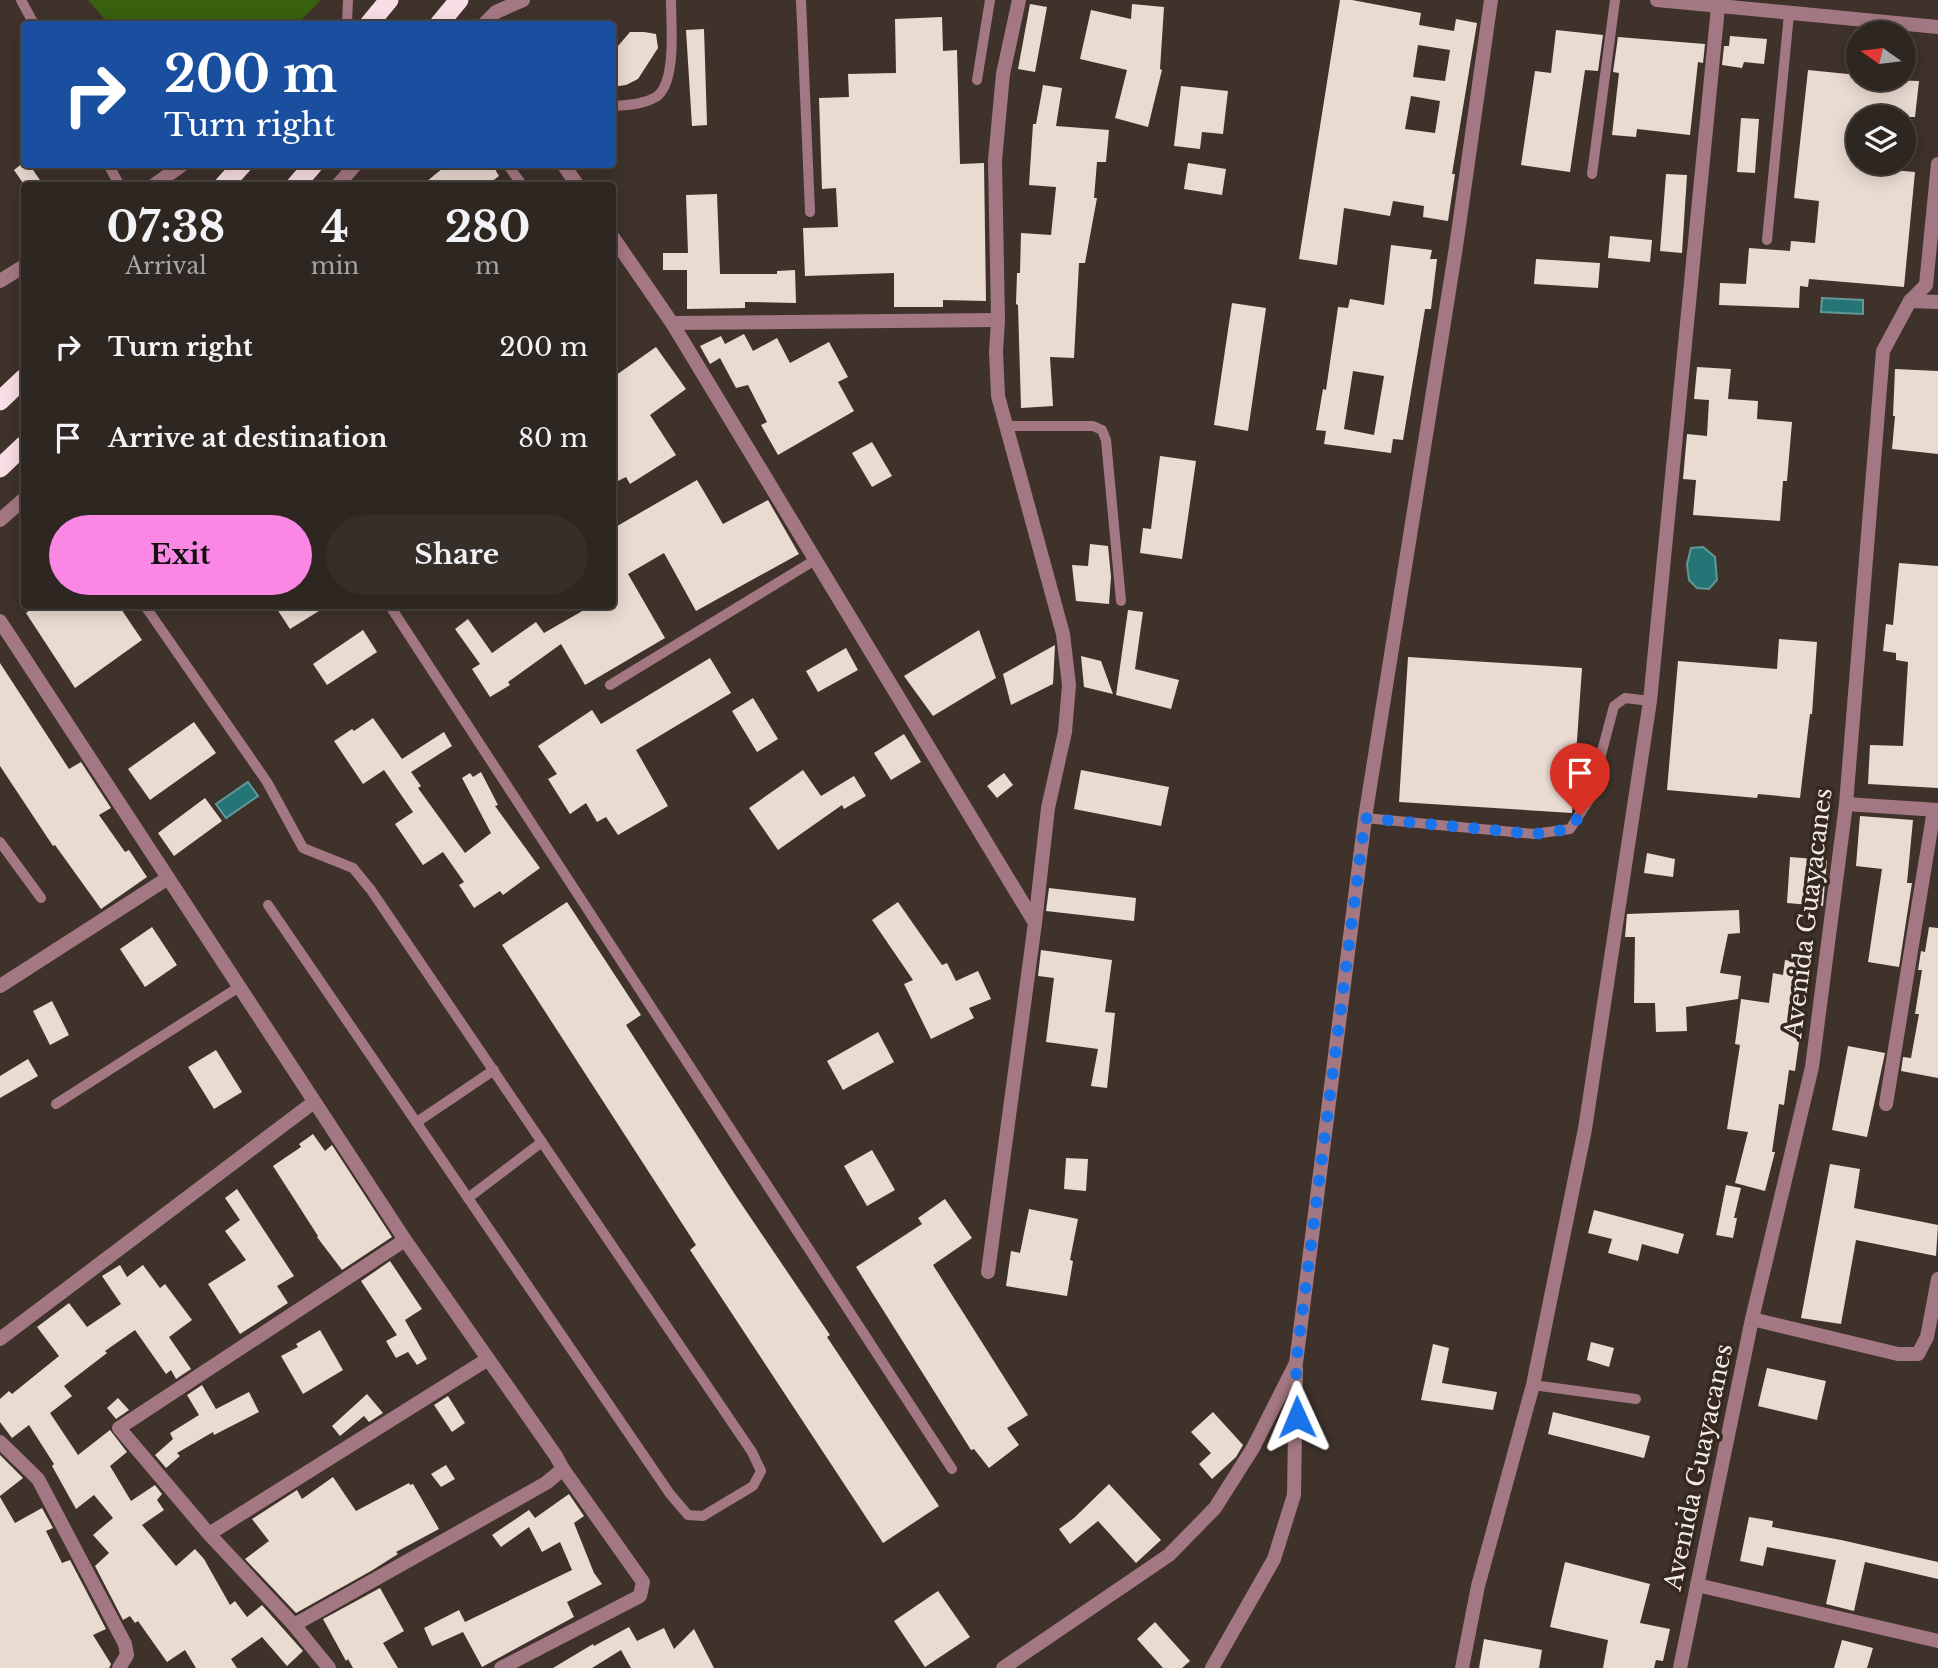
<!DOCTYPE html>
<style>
body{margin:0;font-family:"Libre Baskerville",serif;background:#362e29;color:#f1f3f6;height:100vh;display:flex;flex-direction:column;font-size:26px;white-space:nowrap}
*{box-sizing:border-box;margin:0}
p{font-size:23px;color:#a7a5a5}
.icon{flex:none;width:38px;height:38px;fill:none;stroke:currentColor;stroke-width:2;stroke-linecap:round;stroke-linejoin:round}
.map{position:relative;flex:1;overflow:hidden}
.drawer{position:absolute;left:21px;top:182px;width:595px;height:427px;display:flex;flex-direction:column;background:#2e2620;border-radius:7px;box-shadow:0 4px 18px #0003,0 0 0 2px #49433e}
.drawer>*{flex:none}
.guide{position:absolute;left:21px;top:21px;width:595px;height:147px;border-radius:7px;box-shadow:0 4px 18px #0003,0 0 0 2px #49433e;background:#1a4fa0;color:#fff;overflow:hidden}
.needle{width:46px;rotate:284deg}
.buttons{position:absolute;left:1846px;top:21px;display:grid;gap:14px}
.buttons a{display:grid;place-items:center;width:70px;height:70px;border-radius:50%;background:#2e2620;box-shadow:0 4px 18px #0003,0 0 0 2px #49433e;font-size:35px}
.pin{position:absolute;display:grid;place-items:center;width:60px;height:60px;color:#fff;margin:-72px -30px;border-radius:50% 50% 50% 0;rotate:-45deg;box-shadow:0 0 7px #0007}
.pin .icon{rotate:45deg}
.me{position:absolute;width:77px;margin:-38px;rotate:359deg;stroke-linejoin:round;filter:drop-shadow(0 0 5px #0008)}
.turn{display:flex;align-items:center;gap:24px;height:147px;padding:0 28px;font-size:32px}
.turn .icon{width:91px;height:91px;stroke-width:2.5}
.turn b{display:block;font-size:49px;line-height:60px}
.eta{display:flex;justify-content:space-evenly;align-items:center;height:119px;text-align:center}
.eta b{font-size:42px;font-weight:800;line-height:49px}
.button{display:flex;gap:14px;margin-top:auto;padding:14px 28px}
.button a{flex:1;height:80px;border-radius:42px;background:#fb87e5;color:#111;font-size:28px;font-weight:800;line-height:80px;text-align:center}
.button a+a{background:#362e29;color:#f1f3f6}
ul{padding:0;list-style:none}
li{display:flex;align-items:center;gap:21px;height:91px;padding:0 28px}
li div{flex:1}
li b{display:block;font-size:26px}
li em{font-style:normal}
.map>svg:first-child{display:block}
</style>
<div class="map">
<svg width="1938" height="1668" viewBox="0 0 1938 1668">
<rect width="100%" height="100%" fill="#3e322b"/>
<path fill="#39600f" d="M88,0H321L297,24H109Z"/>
<g fill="#257476" stroke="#639898" stroke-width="2">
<path d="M1822,298L1863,300V314L1821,312Z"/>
<path d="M1703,547L1715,557L1717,580L1709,589L1697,588L1689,580L1687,564L1691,548Z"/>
<path d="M248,782L258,796L226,818L216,804Z"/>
</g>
<g fill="#eadbd1" fill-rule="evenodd">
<path d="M1340,0H1352L1421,13L1419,25L1454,31L1456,19L1477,23L1452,174H1455L1448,221L1423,217L1424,206L1393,201L1390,216L1344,208L1337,265L1299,259ZM1418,45L1450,50L1445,81L1413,77ZM1411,96L1440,101L1435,133L1405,129Z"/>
<path d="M1030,4L1047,7L1035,72L1018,69Z"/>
<path d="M1132,4L1164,7L1160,69L1162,70L1148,127L1115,118L1127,70L1080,59L1091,10L1131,19Z"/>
<path d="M942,17L943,51L957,50L960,164L984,163L986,301L943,300V307H894V273L805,276L803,228L838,227L836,188L822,189L819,98L849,97L848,74L896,73L895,19Z"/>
<path d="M704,29L707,125L692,126L686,30Z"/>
<path d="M1556,30L1603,35L1598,71L1585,70L1570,172L1521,165L1535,71L1551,73Z"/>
<path d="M630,32H644L656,34L658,48L638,79L626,85L612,87V53Z"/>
<path d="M1730,36L1767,39L1764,64L1744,62L1742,68L1722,65L1724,46H1729Z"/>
<path d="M1618,37L1705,44L1703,63L1698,62L1690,135L1637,129L1636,137L1612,135L1619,73L1613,72Z"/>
<path d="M1808,70L1858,75V79L1919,81L1915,117H1858V167L1915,172L1904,287L1809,279L1808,287L1800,286L1799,308L1719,305L1720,283L1746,284L1749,248L1790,251L1791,241L1815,243L1819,201L1794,198Z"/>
<path d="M1043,85L1062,88L1056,126L1109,130L1106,162H1097L1094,198H1097L1085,263H1079L1074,358L1050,357L1053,406L1021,408L1018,305L1016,304L1017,273H1020L1021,233L1051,235L1056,187L1029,185L1033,124H1036Z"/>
<path d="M1181,86L1228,91L1223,134L1202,132L1200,149L1174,146Z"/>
<path d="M1741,118L1759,119L1755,173L1737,172Z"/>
<path d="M24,162V164H29L44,186H25L14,170Z"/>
<path d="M1188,163L1226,169L1222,195L1184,189Z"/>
<path d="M448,164H492L499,176L486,186H421Z"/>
<path d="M1666,174L1687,175L1682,253L1660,251Z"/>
<path d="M717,194L720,274H777V271L795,270L796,303L745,302V308L687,309V270H663V253H688L686,195Z"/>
<path d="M1610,236L1652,240L1650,262L1608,258Z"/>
<path d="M1391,245L1432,250L1430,259H1437L1431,309H1425L1403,440L1393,439L1391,453L1324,444L1326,431L1316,430L1323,389L1326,390L1338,307L1348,308L1350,299L1384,305ZM1353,371L1384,376L1374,435L1344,429Z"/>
<path d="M1536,259L1600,263L1598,288L1534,284Z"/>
<path d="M1232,303L1266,308L1248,431L1214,425Z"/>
<path d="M744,334L753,351L777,338L790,363L829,342L848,377L838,382L854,411L778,455L761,425L767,422L748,385L736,388L720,358L710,364L700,346L721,336L725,344Z"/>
<path d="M656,347L686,389L650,415L676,455L630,484L626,477L612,484V378Z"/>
<path d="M1697,367L1731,369L1728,399L1758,401L1757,419L1792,422L1787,481H1783L1780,521L1693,515L1696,480L1683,479L1687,434L1707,436L1709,400L1694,399Z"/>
<path d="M1895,369L1938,371V454L1892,449L1895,416H1893Z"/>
<path d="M872,442L892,476L872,487L852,453Z"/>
<path d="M1160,456L1196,461L1182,559L1140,553L1143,528L1151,529Z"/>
<path d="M697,480L723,524L768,500L799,554L696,611L664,553L628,574L665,638L585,685L561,644L508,682L510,685L490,697L472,669L480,664L455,629L468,619L492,653L536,622L544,633L591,606H612V529Z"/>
<path d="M1090,544L1108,546L1111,577L1109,604L1076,601L1072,565L1088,566Z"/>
<path d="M1899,563L1938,566V788L1868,784L1870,745L1903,746L1908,662L1896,660V653L1883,651L1886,624L1893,625Z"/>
<path d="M35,606H119L142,640L75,688L26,613Z"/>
<path d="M275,606H327L290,629Z"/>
<path d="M1128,610L1143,612L1135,669L1179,680L1171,709L1116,695Z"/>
<path d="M363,630L377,652L327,685L313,664Z"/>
<path d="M979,630L996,678L933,716L904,676Z"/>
<path d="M1779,639L1817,642L1812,714H1810L1800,798L1758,794L1757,798L1667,790L1678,661L1777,669Z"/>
<path d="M1055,645L1053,684L1011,705L1003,674Z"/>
<path d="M846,648L858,670L818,692L806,671Z"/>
<path d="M1081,656L1101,661L1113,694L1084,687Z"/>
<path d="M1408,657L1582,668L1572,813L1399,802Z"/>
<path d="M710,658L731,693L636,750L668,806L618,835L606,817L597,822L586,803L570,814L548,779L557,774L538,746L592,710L601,724Z"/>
<path d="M0,663L69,769L81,762L111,808L99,815L125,852L129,850L147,877L101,909L55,845L53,846L0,766Z"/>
<path d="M753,698L778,739L757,752L732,711Z"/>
<path d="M373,718L402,759L444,732L452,746L411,772L421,786L418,788L465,853L491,833L462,778L470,773L473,777L481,772L498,805L495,806L540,868L503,895L500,891L474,908L459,885L464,882L443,852L423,865L395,824L413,812L384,770L363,784L334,741L352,729L354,731Z"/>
<path d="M194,722L216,753L150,800L128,769Z"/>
<path d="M904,734L921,762L891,780L874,753Z"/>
<path d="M803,770L821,796L854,776L866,796L844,809L842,805L778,850L749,808Z"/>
<path d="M1081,770L1169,787L1161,826L1074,809Z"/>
<path d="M1004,773L1013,785L997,798L987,786Z"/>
<path d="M205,798L222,821L174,856L158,833Z"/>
<path d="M1860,816L1913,820L1907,883H1912L1899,967L1868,962L1882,869L1856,866Z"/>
<path d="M1647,853L1675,859L1673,877L1644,873Z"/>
<path d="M1790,857L1827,860L1823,906L1787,903Z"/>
<path d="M1049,888L1136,898L1134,921L1046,911Z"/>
<path d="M567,902L641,1015L626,1025L734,1193L830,1335L827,1337L939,1506L883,1543L690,1250L696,1245L502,945Z"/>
<path d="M898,902L942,965L947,963L956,981L978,971L991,999L969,1008L974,1018L931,1039L904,984L913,980L872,920Z"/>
<path d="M1739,910L1740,933L1728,934L1720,973L1741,976L1738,999L1686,1007L1687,1031L1656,1032L1655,1003H1634L1635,937H1625L1627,914Z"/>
<path d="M152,927L177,965L145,987L120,949Z"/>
<path d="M1929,927L1938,928V1078L1901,1071L1903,1057L1911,1058L1919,1014H1915L1922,970H1918L1921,951L1925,952Z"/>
<path d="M1041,950L1112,960L1105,1012L1115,1013L1107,1088L1091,1086L1098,1049L1046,1042L1054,978L1038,976Z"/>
<path d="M1785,960L1810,964L1795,1071L1789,1070L1784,1105L1779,1104L1772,1152H1775L1765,1191L1735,1183L1748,1132L1727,1129L1740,1045L1735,1044L1741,999L1769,1003L1773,973L1783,975Z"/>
<path d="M52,1001L69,1035L50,1045L33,1011Z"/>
<path d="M878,1032L894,1062L843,1090L827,1061Z"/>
<path d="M1848,1046L1885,1053L1867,1137L1832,1130Z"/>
<path d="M216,1050L242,1092L214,1109L188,1067Z"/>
<path d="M28,1059L38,1076L0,1098V1076Z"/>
<path d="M313,1134L325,1151L332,1145L392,1237L342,1270L317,1237L318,1236L273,1166L301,1147L299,1144Z"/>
<path d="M872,1150L895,1190L867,1206L844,1166Z"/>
<path d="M1066,1158L1088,1159L1086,1191L1064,1189Z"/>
<path d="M1830,1164L1860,1169L1854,1208L1938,1225L1936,1256L1856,1240L1841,1324L1801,1318Z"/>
<path d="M1726,1185L1741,1188L1734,1218H1737L1733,1238L1716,1235Z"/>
<path d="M237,1189L294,1276L277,1286L288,1303L240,1334L208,1284L246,1260L225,1231L240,1220L225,1198Z"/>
<path d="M945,1199L972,1238L933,1265L1028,1415L1007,1428L1019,1445L989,1468L974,1449L971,1450L856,1267L922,1224L918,1218Z"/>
<path d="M1029,1209L1078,1219L1070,1260L1073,1261L1067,1296L1006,1286L1011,1251L1020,1253Z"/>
<path d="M1594,1210L1684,1234L1678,1254L1642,1244L1638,1261L1608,1253L1612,1239L1588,1233Z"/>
<path d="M390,1261L422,1309L405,1320L427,1359L417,1365L408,1352L396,1358L386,1341L397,1335L361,1281Z"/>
<path d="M120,1265L127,1277L143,1265L160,1288L165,1284L192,1320L169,1337L191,1369L176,1379L171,1370L166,1374L135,1330L105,1351L107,1353L64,1386L72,1396L50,1413L78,1455L110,1430L127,1452L110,1466L131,1501L155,1485L162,1494L157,1500L164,1510L142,1525L176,1566L195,1549L204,1559L230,1605L235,1601L247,1617L262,1605L303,1651L287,1666L262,1637L231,1659L237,1668H196L185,1650L167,1662L138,1621L135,1623L130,1616L123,1620L95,1566L109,1553L93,1535L113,1518L94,1495L76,1509L52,1466L54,1464L29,1425L12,1438L0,1422V1399L9,1391L12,1394L59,1356L37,1327L69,1303L87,1327L121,1304L102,1276Z"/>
<path d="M320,1330L343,1370L303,1394L281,1356L298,1347L296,1344Z"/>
<path d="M1591,1342L1614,1348L1609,1367L1587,1360Z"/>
<path d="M1433,1344L1449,1348L1442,1383L1497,1392L1493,1410L1421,1400Z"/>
<path d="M1767,1368L1826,1381L1817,1420L1758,1406Z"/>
<path d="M202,1385L216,1409L249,1392L259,1412L214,1435L213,1432L177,1453L180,1456L166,1468L155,1455L173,1439L170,1433L199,1415L187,1395Z"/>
<path d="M367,1394L383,1413L369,1422L364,1416L340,1436L332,1426Z"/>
<path d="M448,1396L465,1423L452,1432L434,1405Z"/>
<path d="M118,1398L129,1410L116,1419L107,1408Z"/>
<path d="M1213,1412L1243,1445L1236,1457L1212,1479L1199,1464L1211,1453L1191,1432Z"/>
<path d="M1553,1412L1650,1436L1644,1458L1548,1434Z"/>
<path d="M0,1455L23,1478L0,1496Z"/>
<path d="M446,1465L455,1479L441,1487L431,1474Z"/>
<path d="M333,1477L356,1511L409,1483L410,1485L413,1484L439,1529L396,1552L398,1554L371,1571L296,1613L245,1559L269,1541L252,1519L297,1490L302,1499Z"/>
<path d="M1109,1484L1161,1540L1136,1563L1098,1521L1070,1544L1059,1529L1074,1518Z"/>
<path d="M569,1494L584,1516L574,1523L594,1573L602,1584L567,1602L574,1617L482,1667L463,1632L432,1646L424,1628L459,1610L465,1622L572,1570L560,1542L542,1552L529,1527L501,1547L492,1535L529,1510L535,1518Z"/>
<path d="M0,1497L15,1523L42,1508L53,1528L46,1531L62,1563L70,1560L106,1629L93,1635L111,1664L109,1668H0Z"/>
<path d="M1749,1517L1773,1521L1772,1527L1841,1540L1938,1562V1579L1865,1562L1854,1611L1826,1604L1836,1560L1767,1547L1763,1566L1740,1561Z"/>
<path d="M1565,1562L1650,1584L1640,1623L1670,1629L1663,1661L1656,1660L1654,1668H1603L1608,1640L1550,1627Z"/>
<path d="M380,1588L404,1631L383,1643L398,1668H353L348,1659L346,1661L323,1619Z"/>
<path d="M938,1591L970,1637L925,1667L894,1621Z"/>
<path d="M1155,1622L1190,1661L1182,1668H1163L1137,1639Z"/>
<path d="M629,1627L637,1641L664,1628L674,1649L694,1629L714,1668H631L621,1650L592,1668H553L593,1644L594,1646Z"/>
<path d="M1484,1639L1542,1650L1539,1668H1479Z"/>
<path d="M1842,1640L1873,1648L1867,1668H1834Z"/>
</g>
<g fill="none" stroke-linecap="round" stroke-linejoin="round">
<g stroke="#a47883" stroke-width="10">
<path d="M21,0L34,24"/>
<path d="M801,0L810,212"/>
<path d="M347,24L348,0"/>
<path d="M977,80L990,0"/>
<path d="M612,106C628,105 642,105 656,97C677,83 671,24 671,0"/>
<path d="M108,164L120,186"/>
<path d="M507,164L523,186"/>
<path d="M1592,174L1615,0"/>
<path d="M1767,240L1789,14"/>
<path d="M1006,426H1093L1102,430L1106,440L1121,601"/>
<path d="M145,606L267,782L303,848L353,868L371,890L752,1452L761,1471L753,1486L703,1516L688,1515L670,1494L268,905"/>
<path d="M390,606L952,1469"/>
<path d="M610,685L815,560"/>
<path d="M1365,818L1534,834L1570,829L1589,800L1614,706L1625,698L1650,701"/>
<path d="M0,842L41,898"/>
<path d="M56,1104L239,987"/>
<path d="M417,1122L494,1070"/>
<path d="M468,1198L542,1142"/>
<path d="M1533,1385L1636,1399"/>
</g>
<g stroke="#a47883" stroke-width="14">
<path d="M563,164L578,186"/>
<path d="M612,236L672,323L1035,923"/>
<path d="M1910,301L1938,302"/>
<path d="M672,323L998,320"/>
<path d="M0,621L405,1240L556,1456L563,1469L546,1483L294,1625"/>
<path d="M1846,804L1938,810"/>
<path d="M0,986L168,878"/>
<path d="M1886,1104L1934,810"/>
<path d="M988,1272L1035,923L1048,808L1065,732L1069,685L1063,634L998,396L996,352L998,320L995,160L1003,74L1019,0"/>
<path d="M1752,1319L1898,1354H1918L1927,1337L1938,1279"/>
<path d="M0,1339L314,1102"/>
<path d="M0,1442L38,1479L125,1644L127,1655L119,1668"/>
<path d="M209,1534L488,1359"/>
<path d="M1697,1585L1938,1641"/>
<path d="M329,1668L294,1625L209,1534L119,1428L405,1240"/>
<path d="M501,1668L640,1596L643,1582L563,1469"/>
<path d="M1003,1668L1169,1555L1215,1508L1253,1448L1296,1363L1365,818L1456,247L1491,0"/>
<path d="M1212,1668L1274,1559L1294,1495L1296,1368"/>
<path d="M1462,1668L1478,1586L1533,1385L1585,1129L1650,701L1718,7"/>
<path d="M1680,1668L1752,1319L1812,1067L1846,804L1883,351L1910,301L1926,285L1938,164"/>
</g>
<g stroke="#a47883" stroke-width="14">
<path d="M1657,0L1938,27"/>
<path d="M484,24L496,12L523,0"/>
<path d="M153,186L183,164"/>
<path d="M337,186L356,164"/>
<path d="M0,281L24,266"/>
<path d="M0,520L24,499"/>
</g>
<g stroke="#fadee5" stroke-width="19">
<path d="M369,24L389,0"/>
<path d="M439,24L459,0"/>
<path d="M223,186L243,164"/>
<path d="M295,186L314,164"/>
<path d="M0,401L24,378"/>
<path d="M0,468L24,445"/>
</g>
</g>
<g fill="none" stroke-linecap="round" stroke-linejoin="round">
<path stroke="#1a73e8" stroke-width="12" stroke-dasharray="0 21.6" d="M1297,1417L1296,1363L1365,818L1534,834L1570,829L1580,815"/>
</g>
<g text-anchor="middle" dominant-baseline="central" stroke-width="7" stroke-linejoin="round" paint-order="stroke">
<g font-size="24" fill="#f3ebe6" stroke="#342821">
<text transform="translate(1808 913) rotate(-83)">Avenida Guayacanes</text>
<text transform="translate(1698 1467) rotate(-78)">Avenida Guayacanes</text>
</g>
</g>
</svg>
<div class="buttons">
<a><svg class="needle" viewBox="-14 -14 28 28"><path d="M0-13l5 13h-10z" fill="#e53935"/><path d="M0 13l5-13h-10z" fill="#a7a5a5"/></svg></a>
<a><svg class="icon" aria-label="layers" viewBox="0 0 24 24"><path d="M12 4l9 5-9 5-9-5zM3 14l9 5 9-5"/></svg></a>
</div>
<div class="pin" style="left:1580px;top:815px;background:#d93025"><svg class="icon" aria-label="arrive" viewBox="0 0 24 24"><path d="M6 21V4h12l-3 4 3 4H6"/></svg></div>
<svg class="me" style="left:1297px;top:1417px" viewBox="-20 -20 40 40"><path d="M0-17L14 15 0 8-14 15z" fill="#1a73e8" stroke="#fff" stroke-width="4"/></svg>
<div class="guide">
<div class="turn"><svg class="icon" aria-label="right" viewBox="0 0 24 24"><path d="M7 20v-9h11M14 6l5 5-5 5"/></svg><div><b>200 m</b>Turn right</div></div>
</div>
<section class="drawer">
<div class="eta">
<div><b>07:38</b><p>Arrival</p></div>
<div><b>4</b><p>min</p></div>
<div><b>280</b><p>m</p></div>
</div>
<ul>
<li><svg class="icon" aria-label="right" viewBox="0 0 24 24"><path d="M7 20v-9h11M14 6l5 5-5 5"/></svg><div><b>Turn right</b></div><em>200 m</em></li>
<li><svg class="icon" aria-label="arrive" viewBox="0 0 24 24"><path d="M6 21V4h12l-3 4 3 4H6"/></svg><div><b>Arrive at destination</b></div><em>80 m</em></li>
</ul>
<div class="button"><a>Exit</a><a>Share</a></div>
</section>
</div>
